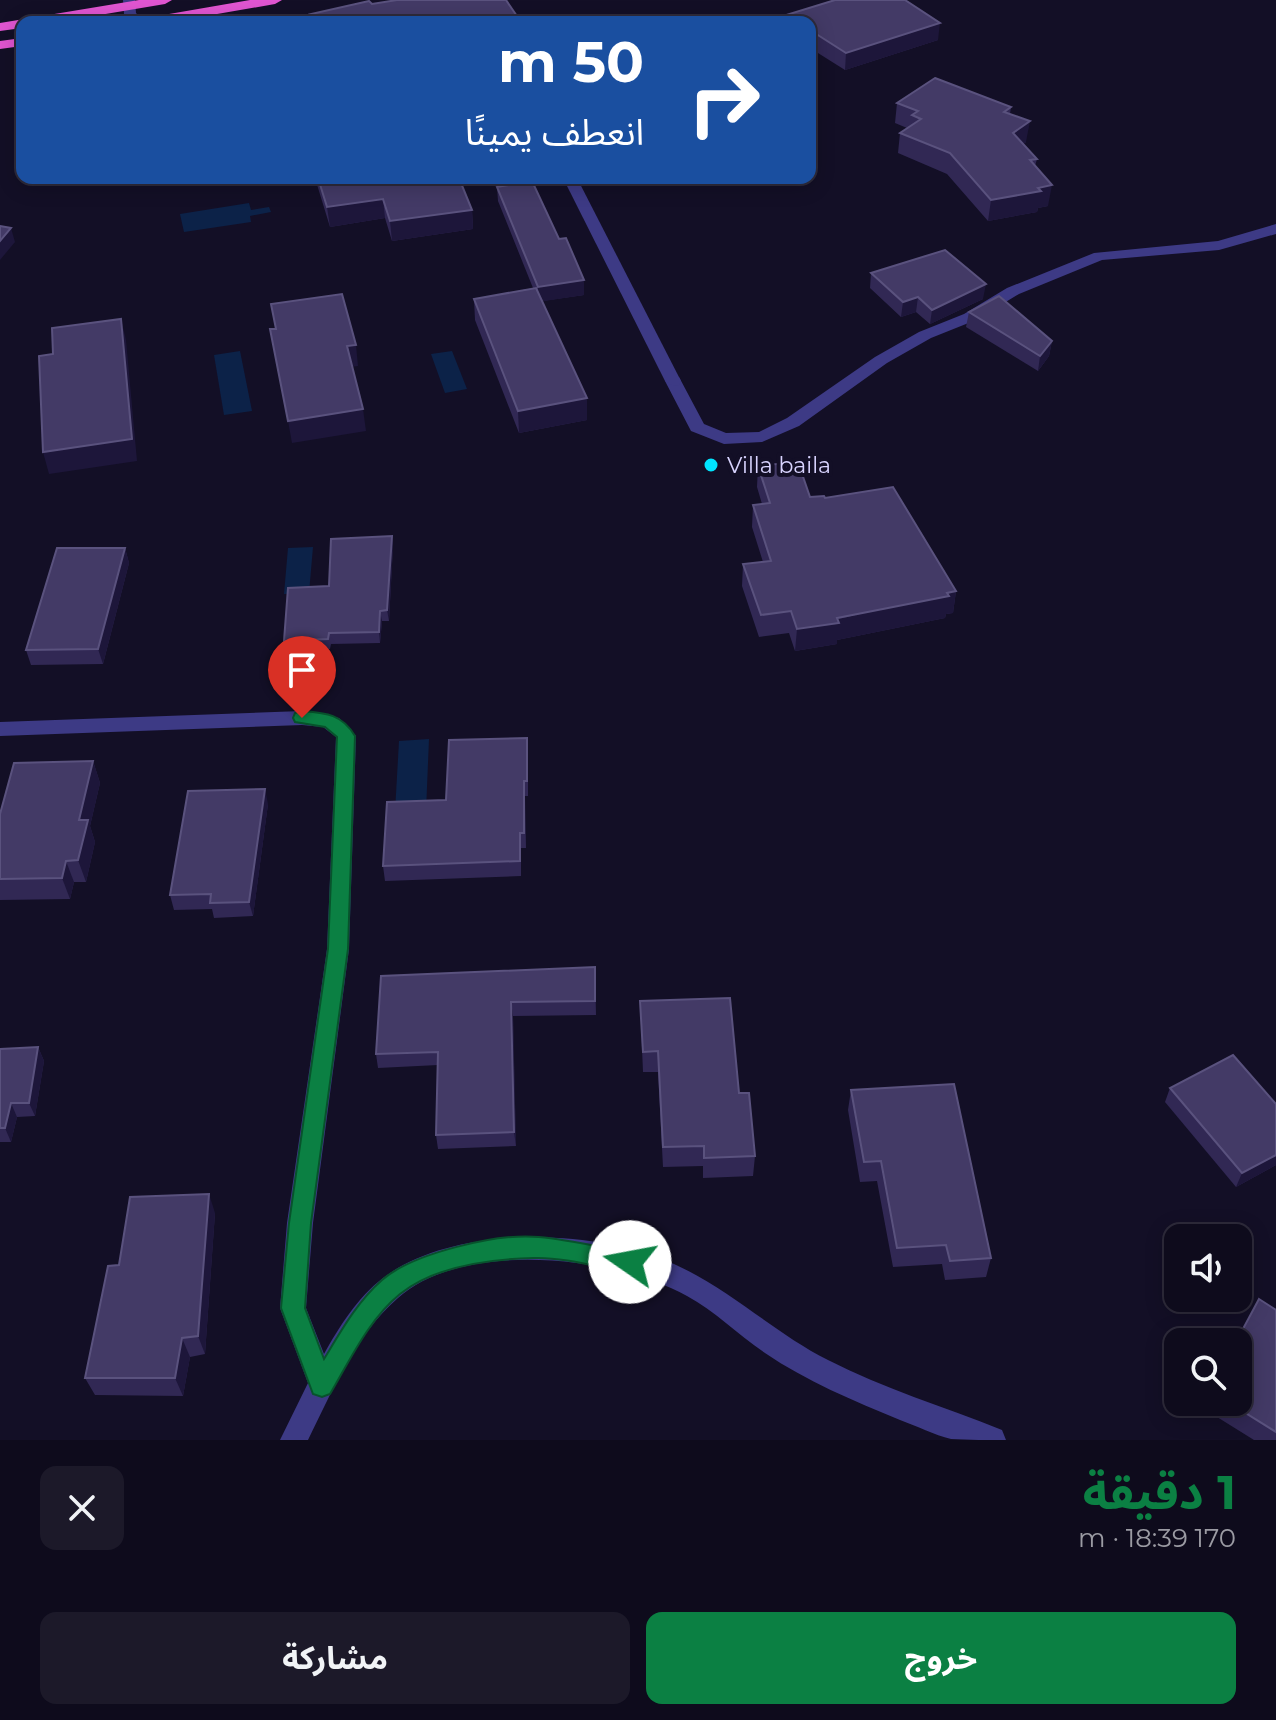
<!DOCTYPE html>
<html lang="ar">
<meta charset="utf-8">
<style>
body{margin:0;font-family:Montserrat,"Noto Sans Arabic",sans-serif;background:#1c1929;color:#f1f3f6;direction:rtl;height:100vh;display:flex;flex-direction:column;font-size:30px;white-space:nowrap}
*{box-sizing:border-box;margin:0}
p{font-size:26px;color:#9b9ba3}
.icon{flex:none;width:44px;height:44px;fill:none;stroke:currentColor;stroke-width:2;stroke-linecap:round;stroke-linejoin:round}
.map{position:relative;height:1440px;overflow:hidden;direction:ltr}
.details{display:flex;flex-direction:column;background:#0e0b1c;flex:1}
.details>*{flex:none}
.top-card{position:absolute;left:16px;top:16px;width:800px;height:168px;border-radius:16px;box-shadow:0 4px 20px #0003,0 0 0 2px #2e2b3b;direction:rtl;background:#1a4fa0;color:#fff;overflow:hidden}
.buttons{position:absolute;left:1164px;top:1224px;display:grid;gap:16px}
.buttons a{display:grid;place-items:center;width:88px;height:88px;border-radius:16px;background:#0e0b1c;box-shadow:0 4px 20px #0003,0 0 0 2px #2e2b3b;font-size:40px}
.pin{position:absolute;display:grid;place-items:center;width:68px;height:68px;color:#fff;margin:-82px -34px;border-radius:50% 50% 50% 0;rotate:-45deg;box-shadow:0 0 8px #0007}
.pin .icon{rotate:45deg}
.me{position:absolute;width:88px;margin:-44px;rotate:282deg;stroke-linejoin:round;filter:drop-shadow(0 0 6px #0008)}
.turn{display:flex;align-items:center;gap:28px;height:168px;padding:0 40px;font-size:36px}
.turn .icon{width:104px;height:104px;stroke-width:2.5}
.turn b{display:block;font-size:56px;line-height:68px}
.round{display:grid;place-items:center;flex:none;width:84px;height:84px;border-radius:16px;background:#1c1929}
.summary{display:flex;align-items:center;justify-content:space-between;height:136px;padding:0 40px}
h1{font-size:48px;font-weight:700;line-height:60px;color:#0b8043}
.primary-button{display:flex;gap:16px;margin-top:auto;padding:16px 40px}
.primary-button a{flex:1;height:92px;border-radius:16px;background:#0b8043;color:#fff;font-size:32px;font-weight:700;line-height:92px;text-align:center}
.primary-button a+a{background:#1c1929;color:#f1f3f6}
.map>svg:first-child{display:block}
</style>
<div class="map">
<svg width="1276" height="1440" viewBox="0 0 1276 1440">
<rect width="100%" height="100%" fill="#130f26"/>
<g fill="#0c2248">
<path d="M249,203L251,210L269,207L271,212L250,216L251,222L184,232L180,214Z"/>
<path d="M240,351L252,411L224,415L214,355Z"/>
<path d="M452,351L467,389L445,393L431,354Z"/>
<path d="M313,547L309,593L284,594L288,548Z"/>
<path d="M429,739L426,811L395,812L399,741Z"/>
</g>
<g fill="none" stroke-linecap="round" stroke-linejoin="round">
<path fill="#3d3a85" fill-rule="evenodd" d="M1276,224V234L1219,250L1102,260L1019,294L976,320L931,338L887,363L799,426L762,442L724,444L691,431L665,381L673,376L679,377L704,424L726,433L759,432L787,418L875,357L919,332L964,314L1007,288L1094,253L1218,241Z"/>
<g fill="#3d3a85" fill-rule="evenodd">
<path d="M123,0H135L136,13L145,22H131L124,14Z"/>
<path d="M563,178H577L681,381L679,385L673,386L665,381Z"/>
<path d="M302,711L339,718L356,736L349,949L313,1223L306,1308L324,1354C339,1327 358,1297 383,1278C453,1224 596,1228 674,1264C730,1289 773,1332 828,1360C884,1389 943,1406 1002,1430L1006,1440C989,1440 968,1440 951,1439C934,1435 917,1426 900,1420C854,1401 806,1381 765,1353C738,1335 715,1311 687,1296C614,1256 464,1239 398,1298C355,1335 333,1390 308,1440H280L308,1383L280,1308L287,1223L327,949L336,737L323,727L302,725L0,736V722Z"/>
</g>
<g fill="#e055d1" fill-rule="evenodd">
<path d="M139,0H172L165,4L58,22H22V28L0,31V23Z"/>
<path d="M250,0H282L275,4L171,22H139L146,18Z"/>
<path d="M22,38V46L0,49V41Z"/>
</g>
</g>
<g fill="#312854">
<path d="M372,4L521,22H312L311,14Z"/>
<path d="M786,15L938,40L845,70L810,48V22H785Z"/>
<path d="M897,103L1011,107L1010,114L1026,142L1023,144L1037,159L1035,166L1048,206L1038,208L1037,212L988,221L947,174L898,153L900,133L907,128L895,123Z"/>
<path d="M315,178H459L472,210L473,229L392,241L385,218L330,227Z"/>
<path d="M497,187L559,239L584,280V295L542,301L587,398V420L519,433L475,320L474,299L533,288L498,201Z"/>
<path d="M871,273L983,299L930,324L916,312L901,317L870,288Z"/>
<path d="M969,312L1052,341L1049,356L1038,371L966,327Z"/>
<path d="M758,466L810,497L825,498L956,591L953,613L946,614L945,618L837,640V644L795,651L789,633L759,637L742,586L743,564L763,562L752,527L753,505L762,504L757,487Z"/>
<path d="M392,536L393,546L389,621H382L380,643L331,644L330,649L286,652L284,641L329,586Z"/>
<path d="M125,548L129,563L103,664L31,665L26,650Z"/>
<path d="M528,753V796H525L526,848H521V876L385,881L383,866Z"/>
<path d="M93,761L100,783L90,826L95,842L86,882H74L70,899L0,900V814Z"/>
<path d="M268,804L253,916L214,918L212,909L174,910L170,895Z"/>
<path d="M595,967L596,1015L513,1016L516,1146L438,1149L436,1135L438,1065L378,1068L376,1054Z"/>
<path d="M640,1001L739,1093L755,1156L753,1176L703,1178V1166L663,1167L658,1072H643Z"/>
<path d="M38,1047L44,1061L35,1116L17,1117L11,1142H0V1049Z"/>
<path d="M1170,1088L1276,1104V1165L1236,1187L1165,1102Z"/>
<path d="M851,1090L991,1258L986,1277L945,1280L942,1264L893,1267L877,1181L860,1182L848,1110Z"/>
<path d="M215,1213L205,1354L190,1357L183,1396L95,1395L85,1378L119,1265Z"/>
<path d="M1276,1310V1440H1254L1201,1407L1204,1402H1238Z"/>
</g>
<g fill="#1d163a">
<path d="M940,23L938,40L845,70L846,53Z"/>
<path d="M1030,121L1026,142L1009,154L1013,133Z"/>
<path d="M1052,185L1048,206L1038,208L1037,212L988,221L991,200Z"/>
<path d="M383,199L385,218L330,227L327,207Z"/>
<path d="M472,210L473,229L392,241L390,221Z"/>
<path d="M11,228L15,242L0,260V241Z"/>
<path d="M584,280V295L538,302V287Z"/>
<path d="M986,284L983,299L930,324L932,310Z"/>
<path d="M918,297L916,312L901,317L903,302Z"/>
<path d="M121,319L126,340L137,461L49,474L43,452Z"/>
<path d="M1052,341L1049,356L1038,371L1040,356Z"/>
<path d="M356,345L358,366L350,367L347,346Z"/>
<path d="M587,398V420L519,433L518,411Z"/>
<path d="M363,409L366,431L292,443L288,421Z"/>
<path d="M392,536L393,546L389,621L387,610Z"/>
<path d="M125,548L129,563L103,664L98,649Z"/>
<path d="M956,591L953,613L946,614L945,618L837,640V644L795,651L797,629Z"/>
<path d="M380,611L382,621L380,643L379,632Z"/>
<path d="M93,761L100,783L90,826L95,842L86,882L78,860L79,820Z"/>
<path d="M265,789L268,804L253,916L249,902Z"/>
<path d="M66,861L74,882L70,899L62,878Z"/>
<path d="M511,1002L513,1016L516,1146L514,1132Z"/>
<path d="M38,1047L44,1061L35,1116L29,1103Z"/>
<path d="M11,1103L17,1117L11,1142L5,1128Z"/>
<path d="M1276,1155V1165L1236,1187L1242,1173Z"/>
<path d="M209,1194L215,1213L205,1354L198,1336Z"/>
<path d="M182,1338L190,1357L183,1396L175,1378Z"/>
</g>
<g fill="#433a66" stroke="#5a527e" stroke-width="2">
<path d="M397,0H506L521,22H329L311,14L369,1L372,4Z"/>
<path d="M835,0H905L940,23L846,53L810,30V22H797L786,15Z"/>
<path d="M935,78L1011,107L1004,112L1030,121L1013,133L1037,159L1030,160L1052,185L1038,188L1041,191L991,200L950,153L900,133L921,119L912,115L918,111L897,103Z"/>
<path d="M318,178H459L472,210L390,221L383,199L327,207Z"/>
<path d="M532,181L559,239L566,238L584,280L538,287L497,187Z"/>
<path d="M0,226L11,228L0,241Z"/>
<path d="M945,250L986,284L932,310L918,297L903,302L871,273Z"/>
<path d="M536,288L587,398L518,411L474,299Z"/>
<path d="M342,294L356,345L347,346L363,409L288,421L270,329H276L271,304Z"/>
<path d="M999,296L1052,341L1040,356L969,312Z"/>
<path d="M121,319L132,439L43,452L39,356L53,354L52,328Z"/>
<path d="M798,462L810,497L824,496L825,498L893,487L956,591L947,593L949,596L837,618L839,623L797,629L791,611L761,615L743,564L771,561L753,505L770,503L758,466Z"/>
<path d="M392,536L387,610L380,611L379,632L329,633L328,639L284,641L288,588L329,586L331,539Z"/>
<path d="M57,548H125L98,649L26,650Z"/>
<path d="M527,738V781H524V833H520V861L383,866L387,802L446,800L449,740Z"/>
<path d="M93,761L79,820H88L78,860L66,861L62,878L0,879V814L14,763Z"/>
<path d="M265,789L249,902L210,903L211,894L170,895L188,791Z"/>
<path d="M595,967V1001L511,1002L514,1132L436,1135L438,1052L376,1054L381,976Z"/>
<path d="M730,998L739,1093H749L755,1156L704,1158V1146L663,1147L658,1051L643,1052L640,1001Z"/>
<path d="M38,1047L29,1103H11L5,1128H0V1049Z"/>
<path d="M1233,1055L1276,1104V1155L1242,1173L1170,1088Z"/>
<path d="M954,1084L991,1258L950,1261L946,1245L897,1248L881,1161L864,1162L851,1090Z"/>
<path d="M209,1194L198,1336L182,1338L175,1378H85L108,1266L119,1265L130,1197Z"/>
<path d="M1259,1299L1276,1310V1432L1228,1402H1238V1342H1236Z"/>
</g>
<path fill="#0b8043" stroke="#07532c" stroke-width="2" d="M302,711C326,713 342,714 355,736L348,949L311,1223L305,1308L324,1359C341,1331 357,1302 382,1280C413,1253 498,1233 539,1237C570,1240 600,1247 630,1252L638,1255L642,1262L638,1270L630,1273C600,1268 565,1257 534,1258C490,1259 435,1266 400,1294C369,1319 350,1360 330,1394L322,1397L313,1394L281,1308L289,1223L328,949L337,737L325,727L295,722L293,718L295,713Z"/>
<circle fill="#00e5ff" stroke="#130f26" stroke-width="3" cx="711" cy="465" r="8"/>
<g text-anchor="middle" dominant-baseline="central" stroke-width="8" stroke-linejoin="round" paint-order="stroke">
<g font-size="22" fill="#d9d4ff" stroke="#130f26" text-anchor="start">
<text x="727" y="465">Villa baila</text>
</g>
</g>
</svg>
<div class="buttons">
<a><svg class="icon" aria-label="sound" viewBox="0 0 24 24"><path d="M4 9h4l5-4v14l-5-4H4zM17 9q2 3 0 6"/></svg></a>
<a><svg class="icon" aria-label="search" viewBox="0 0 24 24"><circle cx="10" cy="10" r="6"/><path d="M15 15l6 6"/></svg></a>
</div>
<div class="pin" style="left:302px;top:718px;background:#d93025"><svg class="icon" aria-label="arrive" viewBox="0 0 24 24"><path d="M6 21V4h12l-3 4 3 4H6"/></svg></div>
<svg class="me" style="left:630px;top:1262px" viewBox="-20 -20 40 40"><circle r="19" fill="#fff"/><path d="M0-13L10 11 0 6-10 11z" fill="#0b8043"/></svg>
<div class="top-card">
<div class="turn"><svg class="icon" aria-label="right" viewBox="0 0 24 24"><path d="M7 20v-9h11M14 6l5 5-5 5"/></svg><div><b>50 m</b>انعطف يمينًا</div></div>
</div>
</div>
<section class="details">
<div class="summary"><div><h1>1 دقيقة</h1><p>170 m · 18:39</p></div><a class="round"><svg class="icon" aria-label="close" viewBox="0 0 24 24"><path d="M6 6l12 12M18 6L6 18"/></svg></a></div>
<div class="primary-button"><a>خروج</a><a>مشاركة</a></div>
</section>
